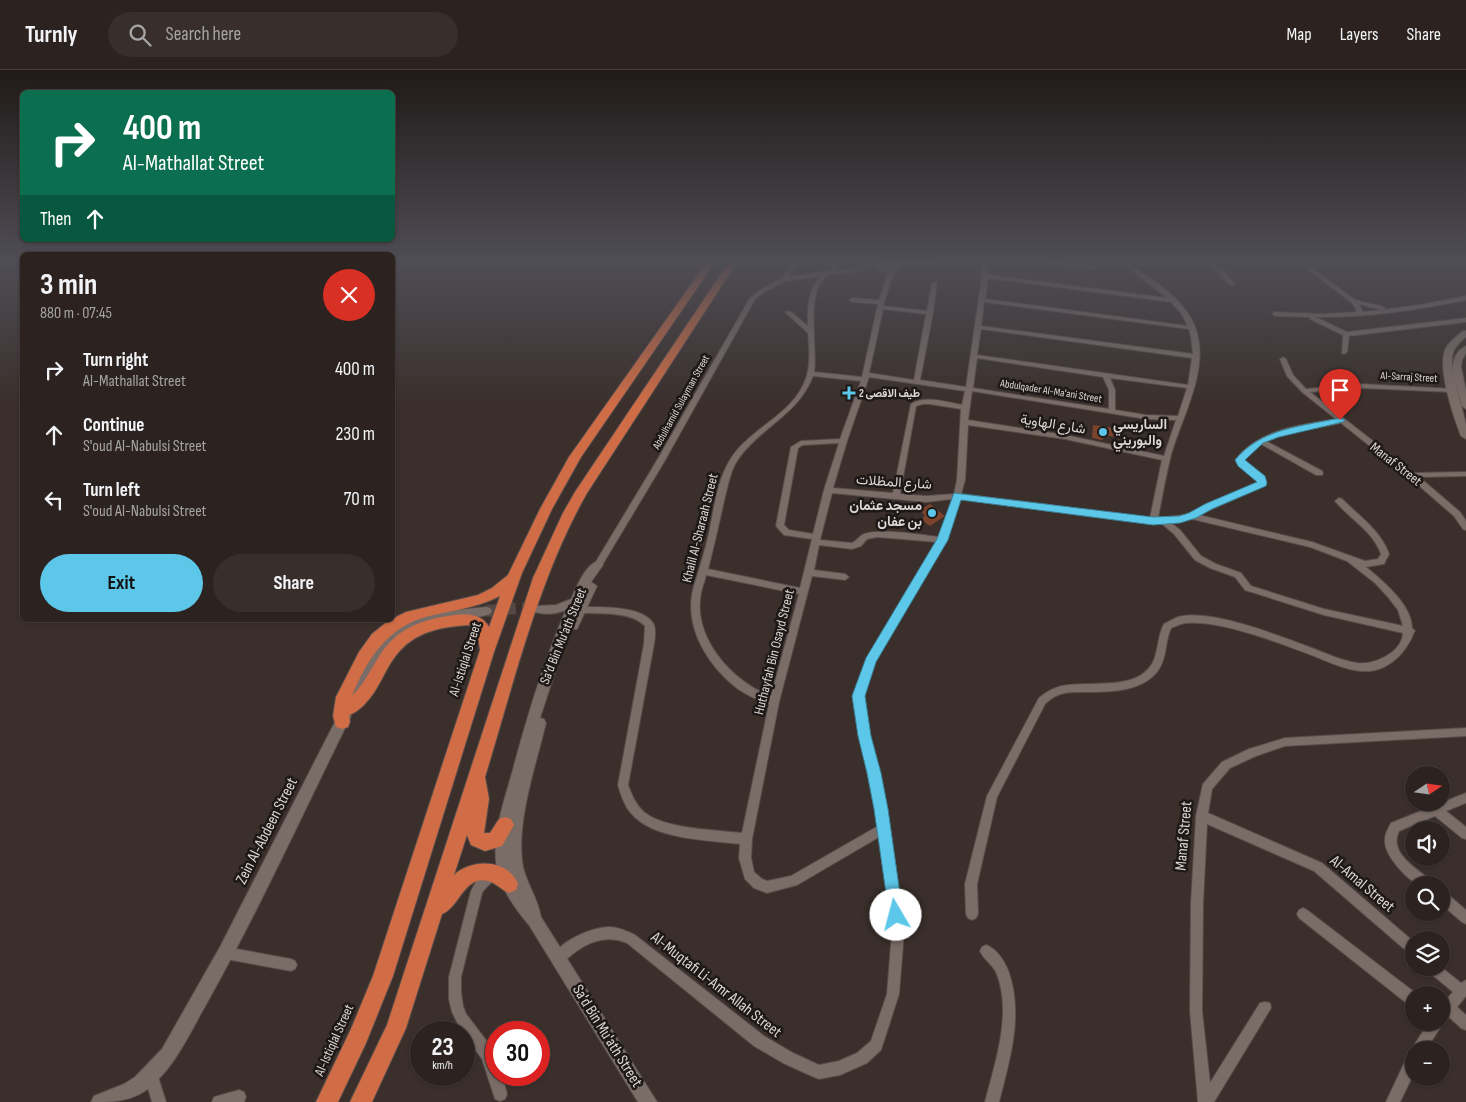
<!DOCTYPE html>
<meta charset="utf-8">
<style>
body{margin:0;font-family:"Sofia Sans Condensed",Vazirmatn,sans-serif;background:#382f2d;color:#f1f3f6;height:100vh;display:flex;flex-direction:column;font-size:19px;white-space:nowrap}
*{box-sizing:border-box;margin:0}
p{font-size:16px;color:#a6a4a5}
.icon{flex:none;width:28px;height:28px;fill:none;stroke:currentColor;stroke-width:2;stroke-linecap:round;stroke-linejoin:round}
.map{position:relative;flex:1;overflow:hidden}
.sheet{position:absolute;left:20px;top:182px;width:375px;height:370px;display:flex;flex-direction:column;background:#2c2320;border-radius:8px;box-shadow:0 1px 4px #0004,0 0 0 1px #48403e}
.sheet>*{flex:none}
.hud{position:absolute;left:20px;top:20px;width:375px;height:152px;border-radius:8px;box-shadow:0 1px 4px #0004,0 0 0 1px #48403e;background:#0b6e4f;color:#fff;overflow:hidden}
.needle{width:32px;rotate:77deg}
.tools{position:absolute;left:1405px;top:696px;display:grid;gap:10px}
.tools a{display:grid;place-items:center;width:45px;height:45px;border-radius:50%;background:#2c2320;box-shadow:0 1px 4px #0004,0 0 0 1px #48403e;font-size:25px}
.speed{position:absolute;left:410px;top:951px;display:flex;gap:10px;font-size:25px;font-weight:700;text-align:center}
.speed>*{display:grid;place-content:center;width:65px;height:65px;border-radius:50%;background:#2c2320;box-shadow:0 1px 4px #0004,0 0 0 1px #48403e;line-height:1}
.speed small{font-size:12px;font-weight:400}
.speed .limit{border:8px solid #d22;background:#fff;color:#111}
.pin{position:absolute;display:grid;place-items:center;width:42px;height:42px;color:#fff;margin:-51px -21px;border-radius:50% 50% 50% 0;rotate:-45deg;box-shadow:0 0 5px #0007}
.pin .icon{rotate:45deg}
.me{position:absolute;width:55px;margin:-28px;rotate:352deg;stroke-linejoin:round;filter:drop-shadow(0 0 4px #0008)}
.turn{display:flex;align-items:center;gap:18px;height:105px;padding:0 20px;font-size:22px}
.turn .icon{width:65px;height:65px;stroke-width:2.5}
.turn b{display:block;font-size:35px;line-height:42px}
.then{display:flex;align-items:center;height:48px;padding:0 20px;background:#0003;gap:10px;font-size:19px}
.round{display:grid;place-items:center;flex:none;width:52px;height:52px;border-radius:26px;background:#382f2d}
.overview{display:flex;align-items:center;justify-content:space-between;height:85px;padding:0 20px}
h1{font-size:30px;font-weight:700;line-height:38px}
.cta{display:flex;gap:10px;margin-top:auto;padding:10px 20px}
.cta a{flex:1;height:58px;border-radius:30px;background:#5cc7e8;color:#111;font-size:20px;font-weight:700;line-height:58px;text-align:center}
.cta a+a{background:#382f2d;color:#f1f3f6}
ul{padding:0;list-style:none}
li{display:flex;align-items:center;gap:15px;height:65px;padding:0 20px}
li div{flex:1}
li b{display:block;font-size:19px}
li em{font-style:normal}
header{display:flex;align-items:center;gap:30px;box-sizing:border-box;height:70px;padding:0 25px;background:#2c2320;border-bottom:1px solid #48403e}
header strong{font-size:24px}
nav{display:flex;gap:28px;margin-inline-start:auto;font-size:18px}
.search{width:350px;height:45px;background:#382f2d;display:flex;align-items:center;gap:12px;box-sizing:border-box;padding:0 18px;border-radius:28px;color:#a6a4a5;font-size:19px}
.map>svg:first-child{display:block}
</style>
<header>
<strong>Turnly</strong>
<div class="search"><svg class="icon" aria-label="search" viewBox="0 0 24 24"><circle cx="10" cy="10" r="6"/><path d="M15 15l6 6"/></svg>Search here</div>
<nav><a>Map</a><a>Layers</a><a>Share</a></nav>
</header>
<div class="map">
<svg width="1466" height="1032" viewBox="0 0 1466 1032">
<rect width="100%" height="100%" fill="#3a2f2b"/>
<g fill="#7c432d">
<path d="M1093,355L1114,358V367L1106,365L1102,370L1092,368Z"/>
<path d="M930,434L945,446L930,456L920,449L925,446L920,440Z"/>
</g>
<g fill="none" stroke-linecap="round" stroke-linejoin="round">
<path stroke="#534844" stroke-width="12" stroke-dasharray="12 6" stroke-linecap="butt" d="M486,541L518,538L538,539"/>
<g stroke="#564c4a" stroke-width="2">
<g id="minor">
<path d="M792,192H798L788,207L831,201L833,192H839L836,201L855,198L878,192H939L936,194L898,196L900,198L894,202L883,236L927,241L932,213L937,212L933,243L920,310L966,317L982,206V192H988V205L1167,228L1121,192H1127C1150,209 1178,224 1192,250C1214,293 1183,343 1171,385C1166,405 1162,427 1158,448L1185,445L1258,412C1252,403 1242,399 1236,389C1260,359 1300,355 1336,349L1302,322L1287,306L1280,289L1283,287L1286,289L1293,305L1306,319L1361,314L1454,319L1455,320L1452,322L1361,318L1310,322L1414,403L1466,402V406L1419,407L1460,442L1466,451V460L1463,459L1454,446L1409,407L1341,353L1288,363L1266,371L1322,401L1323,403L1322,405H1316L1261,374L1252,381L1244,389C1250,399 1261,402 1266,413L1265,415L1199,445L1312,472L1365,491L1378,489L1381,484C1373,461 1350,449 1335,431L1339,428L1342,429C1359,446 1381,461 1389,484L1384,494L1366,497C1383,511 1412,535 1412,558L1415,561C1412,564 1413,567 1410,571C1404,582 1396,591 1384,597C1361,608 1336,595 1314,586C1282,574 1214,547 1181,554C1178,555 1174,557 1171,558C1165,571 1167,587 1159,599C1145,621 1112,622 1089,622C1079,622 1067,621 1058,625C1053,627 1049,630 1045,634L997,727L977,814L978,844L976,848L972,850L968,848L966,844L965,814L987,726L1039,628C1046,622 1053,618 1062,616C1088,610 1135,622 1152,594C1159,582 1157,566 1164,554C1168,552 1173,549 1178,547C1211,538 1285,568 1317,580C1330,585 1343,591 1357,593C1374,595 1402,583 1403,563L1324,545L1245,520L1235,507L1210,498L1195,490L1174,464L1161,453L1153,454L960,429L947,470L874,592L863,626L869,666L879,703L886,739L904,862L899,924L881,980L867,993L840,1005L819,1009L814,1007L783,993L754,976L627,873C608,865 590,871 574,883C569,887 564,892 558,894L554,892L552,888C558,872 592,857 609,857C618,857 627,861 635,865L764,966L793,983L819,995L839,991L857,983L871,971L887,924L892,862L879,767L797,815L767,823L754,818L745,809L739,788L740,774C708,770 653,770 631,743C624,735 621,725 618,715L644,574L645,556C632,541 599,544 580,543L577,542L576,540L577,538L580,537C598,537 645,535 654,555C656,561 655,568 654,574L628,715C632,725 635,734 644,742C664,759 715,760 742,763L769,634C758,630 748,626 738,619C710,598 686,561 692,525C693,517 696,510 698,503C702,490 706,476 709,463C714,439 717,411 730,390C749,358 794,345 806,308C811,294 809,277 808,263L785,242L790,241L808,256C807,238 808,219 821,206L785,211L764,222L755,229L664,392L601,497L598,498L594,495L656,392L750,228L760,220L782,208ZM883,195H891L894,198L885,200L881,196ZM875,196L880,201L888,203L879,230L852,228L849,230L852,232L878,234L862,307L814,302C818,280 804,216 829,205C837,202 848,203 856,202C863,200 869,198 875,196ZM988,208L1171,232L1181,243L1188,256L985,229ZM984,232L1189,259L1191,267L1193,284L981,256ZM883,239L926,244L914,310L869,303ZM981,259L1192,288L1188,315L977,285ZM977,288L1103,307L1109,320V339L973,318ZM813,306L861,311L840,369L801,371L791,377L776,456L784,465L812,469L800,518L708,499C714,476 719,454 724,431C728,416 730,400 739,388C762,356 798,345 813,306ZM869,307L965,321L962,335C946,332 926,325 911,334L893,423L833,418L847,371ZM1110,308L1187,318L1178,346L1146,345L1115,340V320ZM972,321L1146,349L1176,350L1164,386L1065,365L968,350ZM930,334L961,339L957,410L954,424L926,426L900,424L916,336L923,334ZM968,355L1065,369L1162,390L1150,448L961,424L965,410ZM839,373L824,420L813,464L789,460L784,455L798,378L803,375ZM832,423L926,432L952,429L940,467C918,465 884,458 864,464C859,466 857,471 852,473L820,470ZM1192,449L1310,477L1347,491L1375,513L1388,527L1398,540L1403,556L1324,539L1251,516L1241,503L1216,494L1201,486L1180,460L1170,452ZM877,467L937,472L867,588L853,626L859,666L869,703L878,756L791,806L767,811L762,809L754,802L751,788L752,769L779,632L812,506L845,510L849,507L845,504L814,500L819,475L852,479L861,476L867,469ZM706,505L799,524L771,626C732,612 692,567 701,523C702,517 705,511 706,505Z"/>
<path d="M1044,192H1062L1095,195L1098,197L1095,199L1047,194Z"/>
<path d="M1209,192H1215L1234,213V215H1230Z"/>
<path d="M1298,192H1304L1355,230L1384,237L1385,238L1382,240L1419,235L1466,226V230C1416,240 1366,248 1315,247L1347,262L1466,248V252L1349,266L1347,282L1344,284L1342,283L1343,265L1310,249V247L1275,246L1272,244L1275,242L1322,244L1356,242V239L1351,232ZM1358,234L1382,240L1362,242V239Z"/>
<path d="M1466,658V666L1285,676L1256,686L1230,698L1212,719L1208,743L1322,793L1414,872V886L1410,884L1314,801L1207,754L1203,833L1202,941L1210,1013L1260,933L1265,932L1270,933L1271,938L1214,1032H1198L1190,941L1191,833L1196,746L1203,714L1222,692L1249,679L1285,668Z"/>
<path d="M1466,723V733L1446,741L1466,757V769L1462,768L1435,746L1399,761C1388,783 1417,799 1432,811L1434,815C1429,815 1422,816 1418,814C1406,809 1385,785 1385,772C1384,765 1388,759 1391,753Z"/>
<path d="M491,799L495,801L497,805C494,812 486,816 482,823L461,907V922L463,936L466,944L489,974L494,985L496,989V1005H502L507,1024L505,1029L500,1031L495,1029L482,989L461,960L452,942L449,929V907L471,821L478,808Z"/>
<path d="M1441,820L1445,822L1466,840V854L1462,852L1441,834Z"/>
<path d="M1303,838L1307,840L1418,925H1414V936L1409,935L1299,848L1297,844L1299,840Z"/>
<path d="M986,875C997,879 1003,889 1008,900C1024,944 1010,989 999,1032H985C995,993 1013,942 996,902C992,894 983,889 980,881L982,877Z"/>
<path d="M226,877L291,889L295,891L297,895L295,899L291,901L226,889L222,887L220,883L222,879Z"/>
<path d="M1441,897L1461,913L1466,910V926L1457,937L1466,945V960L1461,958L1449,947L1443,953L1426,980H1414V1003L1400,1032H1386L1409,983L1412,982L1411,980L1429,952H1441V936L1453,922L1429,902L1427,898Z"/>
<path d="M151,998L156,1000L166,1032H152L144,1005L146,1000Z"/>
<path d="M239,1020L244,1022L246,1027L244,1032H212L214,1027Z"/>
</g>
</g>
<g stroke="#564c4a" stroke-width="2">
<g id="tertiary">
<path d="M0,192H8L0,195Z"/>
<path d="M1463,261H1466V267C1451,279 1451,285 1453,303C1452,292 1455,281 1466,276V283L1462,290L1461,297L1466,320V339L1462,336L1454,307L1466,354V369L1461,366C1454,348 1436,296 1446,278C1450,271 1457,266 1463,261Z"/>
<path d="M598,491L603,495L591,512L597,516L577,559H569L540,648L544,649L546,653C536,695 515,754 523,797C527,814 538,829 541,847L657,1032H638L529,855C514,837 499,817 496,792C493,762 504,731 512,703C527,647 543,593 566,540C556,544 545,545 535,542L533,539L535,536L556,535L571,529C577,517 584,496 598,491Z"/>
<path d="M486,537L490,538L492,541L490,544C476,549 459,548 444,551C386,560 381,587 357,634L353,635L349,634L347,630C356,612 363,591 376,575C401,542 448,541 486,537Z"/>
<path d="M345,641L350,642L351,646C304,741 260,838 208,931C190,962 175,999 145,1021C128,1032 112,1032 91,1032L94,1026L124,1014L135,1007L162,979L220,877L340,642Z"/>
</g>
</g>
<g stroke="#564c4a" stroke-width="2">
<g id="trunk">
<path d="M707,192H715L581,387L552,439L522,503L494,582L393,906L366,973L338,1032H316L351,959L373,906L480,580L477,561L469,555C437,557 410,563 392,591C384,603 379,617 370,628C364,635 358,642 349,645L350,652L348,657L342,659L336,657L333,646L336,627L359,582L372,564L388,551L406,542L478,525L492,518L508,505L540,439L569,387ZM500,526L489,557C482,544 468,544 455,545C424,549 398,557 380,585C371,599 364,614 352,626C367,589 388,556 429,546C454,540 477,538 500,526Z"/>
<path d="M729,192H737L587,423C538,509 514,613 485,707L489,729L484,763H490L499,749L505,747L511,749L514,755L502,776L485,781L471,775L467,765L454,805C472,788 508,789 518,814L516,820L509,823C502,820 496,813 488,811C464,805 459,838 442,844L406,958L372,1032H350L387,955L533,508L563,443L575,422Z"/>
</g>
</g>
<use href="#minor" fill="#7a6d68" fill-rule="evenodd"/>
<use href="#tertiary" fill="#7a6d68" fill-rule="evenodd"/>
<use href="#trunk" fill="#d06d46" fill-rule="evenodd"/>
</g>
<linearGradient id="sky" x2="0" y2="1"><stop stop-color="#201a18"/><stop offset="0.57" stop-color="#4f4d55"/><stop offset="1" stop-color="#4f4d55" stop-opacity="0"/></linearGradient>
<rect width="1466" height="336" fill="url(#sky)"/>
<path fill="#5cc7e8" stroke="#3c8197" d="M1340,348L1345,350L1343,352L1279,367L1263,373L1245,390L1265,406L1267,413L1266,416L1212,439L1196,448L1180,453L1153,455L961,430L948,470L876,592L865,626L871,666L881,703L888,739L903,845L901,851L896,853L890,851L874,739L867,703L858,666L852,626L866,588L937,469L954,423L1153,447L1179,446L1189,443L1205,434L1257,412L1238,396L1235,390C1261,358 1303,356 1340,348Z"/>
<g fill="#5cc7e8" stroke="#1e1917" stroke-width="2">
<path d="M846.5 315.5h5v5h5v5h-5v5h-5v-5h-5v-5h5z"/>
<circle cx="1103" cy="362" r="5"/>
<circle cx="932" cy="443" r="5"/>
</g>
<g text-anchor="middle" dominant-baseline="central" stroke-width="5" stroke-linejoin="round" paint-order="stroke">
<g font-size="11" fill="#ded6d4" stroke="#1e1917">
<text transform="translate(1409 307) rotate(3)">Al-Sarraj Street</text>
<text transform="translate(1051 321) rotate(9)">Abdulqader Al-Ma'ani Street</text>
<text transform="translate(681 332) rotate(-61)">Abdulhamid Sulayman Street</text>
</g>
<g font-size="11" font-weight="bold" fill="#ded6d4" stroke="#1e1917" text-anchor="start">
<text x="859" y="323">طيف الاقصى 2</text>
</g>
<g font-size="14" fill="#ded6d4" stroke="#1e1917">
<text transform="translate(1053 354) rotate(9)">شارع الهاوية</text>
<text transform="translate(1396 394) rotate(38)">Manaf Street</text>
<text transform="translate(894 412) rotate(4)">شارع المظلات</text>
<text transform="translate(700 458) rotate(-76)">Khalil Al-Sharaah Street</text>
<text transform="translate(563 566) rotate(-68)">Sa'd Bin Mu'ath Street</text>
<text transform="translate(774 582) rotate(-76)">Huthayfah Bin Osayd Street</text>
<text transform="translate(465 589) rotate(-72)">Al-Istiqlal Street</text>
<text transform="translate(334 970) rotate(-66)">Al-Istiqlal Street</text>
</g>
<g font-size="14" font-weight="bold" fill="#ded6d4" stroke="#1e1917" text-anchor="start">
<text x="1113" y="354">الساريسي<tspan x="1113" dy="16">والبوريني</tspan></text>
<text x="922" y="435" text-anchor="end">مسجد عثمان<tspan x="922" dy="16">بن عفان</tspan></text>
</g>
<g font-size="16" fill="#ded6d4" stroke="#1e1917">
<text transform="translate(267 761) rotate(-63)">Zein Al-Abdeen Street</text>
<text transform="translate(1184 766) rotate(-85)">Manaf Street</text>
<text transform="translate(1362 814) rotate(40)">Al-Amal Street</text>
<text transform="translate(716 915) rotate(38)">Al-Muqtafi Li-Amr Allah Street</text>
<text transform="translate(607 966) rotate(58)">Sa'd Bin Mu'ath Street</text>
</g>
</g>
</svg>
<div class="tools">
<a><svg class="needle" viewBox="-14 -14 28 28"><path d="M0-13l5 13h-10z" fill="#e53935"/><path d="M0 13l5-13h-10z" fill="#a6a4a5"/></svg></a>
<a><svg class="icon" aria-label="sound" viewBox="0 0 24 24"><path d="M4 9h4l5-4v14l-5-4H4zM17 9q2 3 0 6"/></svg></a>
<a><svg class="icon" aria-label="search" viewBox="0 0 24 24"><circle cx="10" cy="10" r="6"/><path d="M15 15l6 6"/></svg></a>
<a><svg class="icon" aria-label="layers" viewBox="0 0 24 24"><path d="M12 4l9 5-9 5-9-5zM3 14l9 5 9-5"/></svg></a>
<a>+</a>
<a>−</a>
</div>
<div class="speed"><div>23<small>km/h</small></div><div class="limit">30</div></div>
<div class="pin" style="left:1340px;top:350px;background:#d93025"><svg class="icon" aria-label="arrive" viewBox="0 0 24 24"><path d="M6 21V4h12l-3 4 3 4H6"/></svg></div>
<svg class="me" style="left:896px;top:845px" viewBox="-20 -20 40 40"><circle r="19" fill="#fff"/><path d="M0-13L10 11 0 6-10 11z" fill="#5cc7e8"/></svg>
<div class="hud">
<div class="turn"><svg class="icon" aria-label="right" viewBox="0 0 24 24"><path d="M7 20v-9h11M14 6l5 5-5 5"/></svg><div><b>400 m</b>Al-Mathallat Street</div></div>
<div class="then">Then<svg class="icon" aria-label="ahead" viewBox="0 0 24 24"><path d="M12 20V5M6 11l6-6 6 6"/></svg></div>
</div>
<section class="sheet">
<div class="overview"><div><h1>3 min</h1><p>880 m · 07:45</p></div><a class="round" style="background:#d93025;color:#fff"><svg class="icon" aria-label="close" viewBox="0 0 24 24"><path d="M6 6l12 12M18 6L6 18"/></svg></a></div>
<ul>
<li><svg class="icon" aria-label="right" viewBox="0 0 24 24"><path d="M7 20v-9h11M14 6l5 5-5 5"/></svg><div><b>Turn right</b><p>Al-Mathallat Street</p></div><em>400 m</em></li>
<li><svg class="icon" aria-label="ahead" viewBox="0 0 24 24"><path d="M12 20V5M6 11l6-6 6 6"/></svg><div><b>Continue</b><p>S'oud Al-Nabulsi Street</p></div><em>230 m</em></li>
<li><svg class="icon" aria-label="left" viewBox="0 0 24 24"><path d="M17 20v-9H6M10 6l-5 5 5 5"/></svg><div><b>Turn left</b><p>S'oud Al-Nabulsi Street</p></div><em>70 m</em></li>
</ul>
<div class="cta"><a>Exit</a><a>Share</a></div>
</section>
</div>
